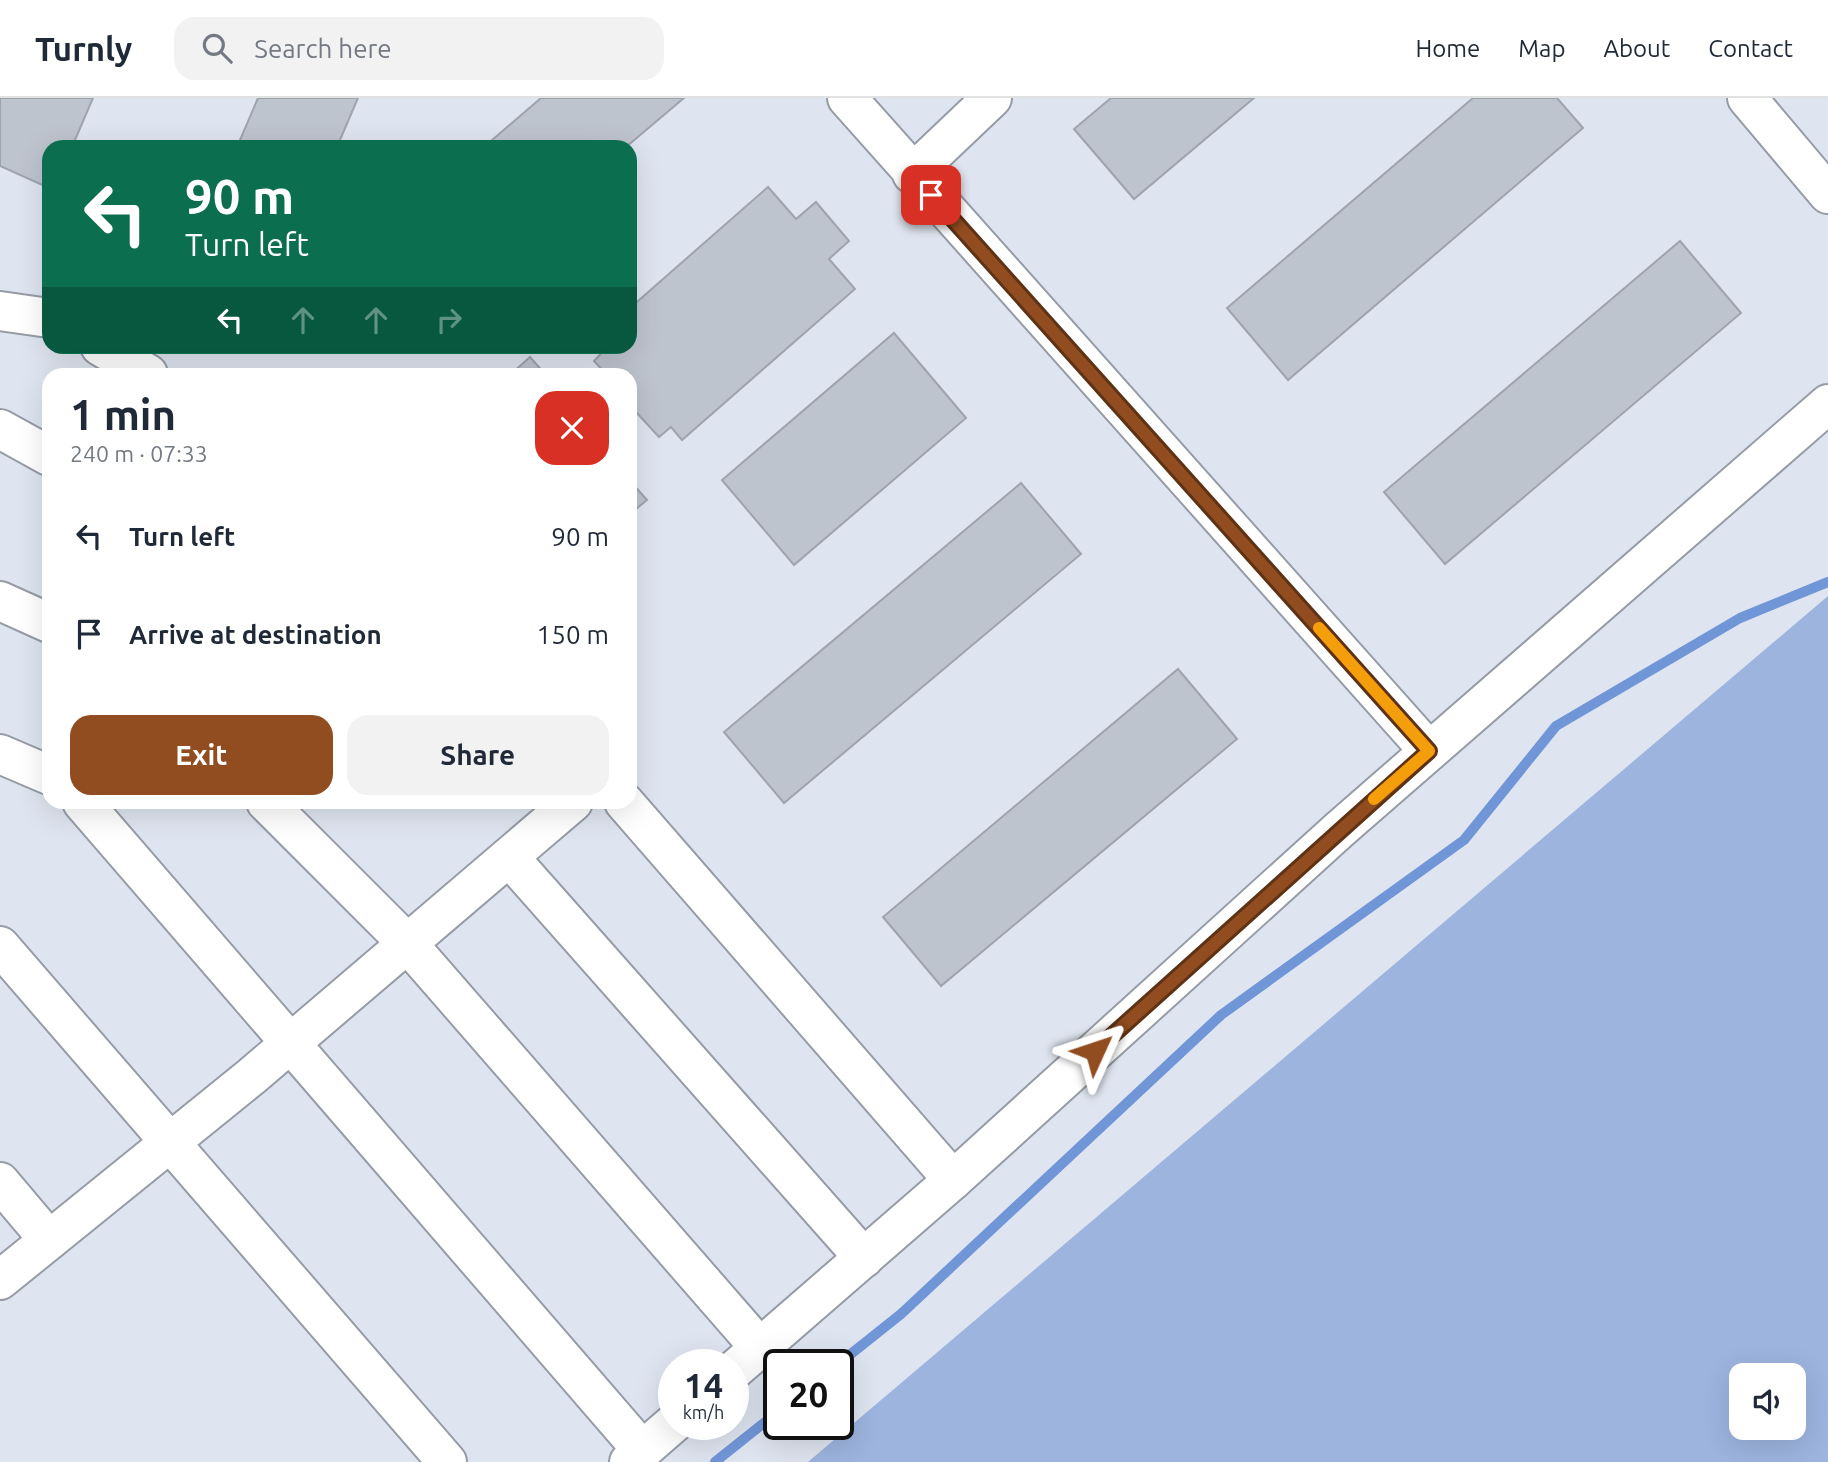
<!DOCTYPE html>
<meta charset="utf-8">
<style>
body{margin:0;font-family:Ubuntu,sans-serif;background:#f2f2f3;color:#1f2937;height:100vh;display:flex;flex-direction:column;font-size:26px;white-space:nowrap}
*{box-sizing:border-box;margin:0}
p{font-size:23px;color:#747a83}
.icon{flex:none;width:38px;height:38px;fill:none;stroke:currentColor;stroke-width:2;stroke-linecap:round;stroke-linejoin:round}
.map{position:relative;flex:1;overflow:hidden}
.panel{position:absolute;left:42px;top:270px;width:595px;height:441px;display:flex;flex-direction:column;background:#fff;border-radius:21px;box-shadow:0 7px 28px #0002}
.panel>*{flex:none}
.guide{position:absolute;left:42px;top:42px;width:595px;height:214px;border-radius:21px;box-shadow:0 7px 28px #0002;background:#0b6e4f;color:#fff;overflow:hidden}
.tools{position:absolute;left:1729px;top:1265px;display:grid;gap:14px}
.tools a{display:grid;place-items:center;width:77px;height:77px;border-radius:14px;background:#fff;box-shadow:0 7px 28px #0002;font-size:35px}
.speed{position:absolute;left:658px;top:1251px;display:flex;gap:14px;font-size:35px;font-weight:700;text-align:center}
.speed>*{display:grid;place-content:center;width:91px;height:91px;border-radius:50%;background:#fff;box-shadow:0 7px 28px #0002;line-height:1}
.speed small{font-size:18px;font-weight:400}
.speed .limit{border:4px solid #111;border-radius:10px;background:#fff;color:#111}
.pin{position:absolute;display:grid;place-items:center;width:60px;height:60px;color:#fff;margin:-30px;border-radius:14px;box-shadow:0 4px 10px #0006}
.me{position:absolute;width:77px;margin:-38px;rotate:48deg;stroke-linejoin:round;filter:drop-shadow(0 0 5px #0008)}
.turn{display:flex;align-items:center;gap:24px;height:147px;padding:0 28px;font-size:32px}
.turn .icon{width:91px;height:91px;stroke-width:2.5}
.turn b{display:block;font-size:49px;line-height:60px}
.lanes{display:flex;align-items:center;height:66px;padding:0 28px;background:#0003;justify-content:center;gap:35px;direction:ltr}
.lanes .off{opacity:.35}
.round{display:grid;place-items:center;flex:none;width:74px;height:74px;border-radius:21px;background:#f2f2f3}
.summary{display:flex;align-items:center;justify-content:space-between;height:119px;padding:0 28px}
h1{font-size:42px;font-weight:600;line-height:52px}
.action{display:flex;gap:14px;margin-top:auto;padding:14px 28px}
.action a{flex:1;height:80px;border-radius:21px;background:#914d1f;color:#fff;font-size:28px;font-weight:600;line-height:80px;text-align:center}
.action a+a{background:#f2f2f3;color:#1f2937}
ul{padding:0;list-style:none}
li{display:flex;align-items:center;gap:21px;height:98px;padding:0 28px}
li div{flex:1}
li b{display:block;font-size:26px}
li em{font-style:normal}
header{display:flex;align-items:center;gap:42px;box-sizing:border-box;height:98px;padding:0 35px;background:#fff;border-bottom:2px solid #e0e1e3}
header strong{font-size:33px}
nav{display:flex;gap:38px;margin-inline-start:auto;font-size:24px}
.search{width:490px;height:63px;background:#f2f2f3;display:flex;align-items:center;gap:18px;box-sizing:border-box;padding:0 24px;border-radius:21px;color:#747a83;font-size:26px}
.map>svg:first-child{display:block}
</style>
<header>
<strong>Turnly</strong>
<div class="search"><svg class="icon" aria-label="search" viewBox="0 0 24 24"><circle cx="10" cy="10" r="6"/><path d="M15 15l6 6"/></svg>Search here</div>
<nav><a>Home</a><a>Map</a><a>About</a><a>Contact</a></nav>
</header>
<div class="map">
<svg width="1828" height="1364" viewBox="0 0 1828 1364">
<rect width="100%" height="100%" fill="#dfe5f0"/>
<path fill="#9cb4de" fill-rule="evenodd" d="M1828,498V1364H808ZM1741,1278H1794V1330H1741Z"/>
<g fill="none" stroke-linecap="round" stroke-linejoin="round">
<g stroke="#7196d8" stroke-width="10">
<path d="M837,1267L901,1216L1221,917L1464,742L1556,628L1740,520L1828,484"/>
<path d="M715,1364L779,1313"/>
</g>
</g>
<g fill="#bec4ce" stroke="#9ea3ad" stroke-width="2">
<path d="M0,0H93L72,49H49V90L0,68Z"/>
<path d="M258,0H358L337,49H237Z"/>
<path d="M541,0H684L626,49H484Z"/>
<path d="M1111,0H1254L1134,101L1074,31Z"/>
<path d="M1473,0H1557L1583,30L1288,282L1227,210Z"/>
<path d="M768,89L796,121L816,104L849,143L829,161L855,191L682,342L671,329L659,339L636,314L630,319V276H606L594,263L608,248H630V210Z"/>
<path d="M1680,143L1741,215L1445,466L1384,394Z"/>
<path d="M894,235L966,320L794,467L722,382Z"/>
<path d="M530,259L545,276H511Z"/>
<path d="M630,383L647,402L630,416Z"/>
<path d="M1021,385L1081,456L784,705L724,634Z"/>
<path d="M1178,571L1237,641L941,888L883,819Z"/>
</g>
<g fill="none" stroke-linecap="round" stroke-linejoin="round">
<g stroke="#969ca6" stroke-width="42">
<g id="minor">
<path d="M847,0L1429,653"/>
<path d="M1747,0L1828,96"/>
<path d="M912,76L992,0"/>
<path d="M0,213L49,220"/>
<path d="M100,248L148,276"/>
<path d="M0,331L49,358"/>
<path d="M0,503L49,525"/>
<path d="M0,656L49,677"/>
<path d="M82,704L642,1352"/>
<path d="M266,704L408,846L760,1250"/>
<path d="M624,704L953,1082"/>
<path d="M509,759L864,1160"/>
<path d="M0,848L447,1364"/>
<path d="M0,1084L49,1142"/>
<path d="M0,1182L252,978L573,704"/>
<path d="M733,1273L953,1082L1339,732L1828,306"/>
<path d="M629,1364L674,1325"/>
</g>
</g>
<use href="#minor" stroke="#fff" stroke-width="38"/>
</g>
<g fill="none" stroke-linecap="round" stroke-linejoin="round">
<g stroke="#5e3214" stroke-width="18">
<path id="route" d="M931,97L1429,653L1095,953"/>
</g>
<use href="#route" stroke="#914d1f" stroke-width="12"/>
<path stroke="#f59e0b" stroke-width="12" d="M1319,530L1429,653L1374,701"/>
</g>
</svg>
<div class="tools">
<a><svg class="icon" aria-label="sound" viewBox="0 0 24 24"><path d="M4 9h4l5-4v14l-5-4H4zM17 9q2 3 0 6"/></svg></a>
</div>
<div class="speed"><div>14<small>km/h</small></div><div class="limit">20</div></div>
<div class="pin" style="left:931px;top:97px;background:#d93025"><svg class="icon" aria-label="arrive" viewBox="0 0 24 24"><path d="M6 21V4h12l-3 4 3 4H6"/></svg></div>
<svg class="me" style="left:1095px;top:953px" viewBox="-20 -20 40 40"><path d="M0-17L14 15 0 8-14 15z" fill="#914d1f" stroke="#fff" stroke-width="4"/></svg>
<div class="guide">
<div class="turn"><svg class="icon" aria-label="left" viewBox="0 0 24 24"><path d="M17 20v-9H6M10 6l-5 5 5 5"/></svg><div><b>90 m</b>Turn left</div></div>
<div class="lanes"><svg class="icon" aria-label="left" viewBox="0 0 24 24"><path d="M17 20v-9H6M10 6l-5 5 5 5"/></svg><svg class="icon off" aria-label="ahead" viewBox="0 0 24 24"><path d="M12 20V5M6 11l6-6 6 6"/></svg><svg class="icon off" aria-label="ahead" viewBox="0 0 24 24"><path d="M12 20V5M6 11l6-6 6 6"/></svg><svg class="icon off" aria-label="right" viewBox="0 0 24 24"><path d="M7 20v-9h11M14 6l5 5-5 5"/></svg></div>
</div>
<section class="panel">
<div class="summary"><div><h1>1 min</h1><p>240 m · 07:33</p></div><a class="round" style="background:#d93025;color:#fff"><svg class="icon" aria-label="close" viewBox="0 0 24 24"><path d="M6 6l12 12M18 6L6 18"/></svg></a></div>
<ul>
<li><svg class="icon" aria-label="left" viewBox="0 0 24 24"><path d="M17 20v-9H6M10 6l-5 5 5 5"/></svg><div><b>Turn left</b></div><em>90 m</em></li>
<li><svg class="icon" aria-label="arrive" viewBox="0 0 24 24"><path d="M6 21V4h12l-3 4 3 4H6"/></svg><div><b>Arrive at destination</b></div><em>150 m</em></li>
</ul>
<div class="action"><a>Exit</a><a>Share</a></div>
</section>
</div>
